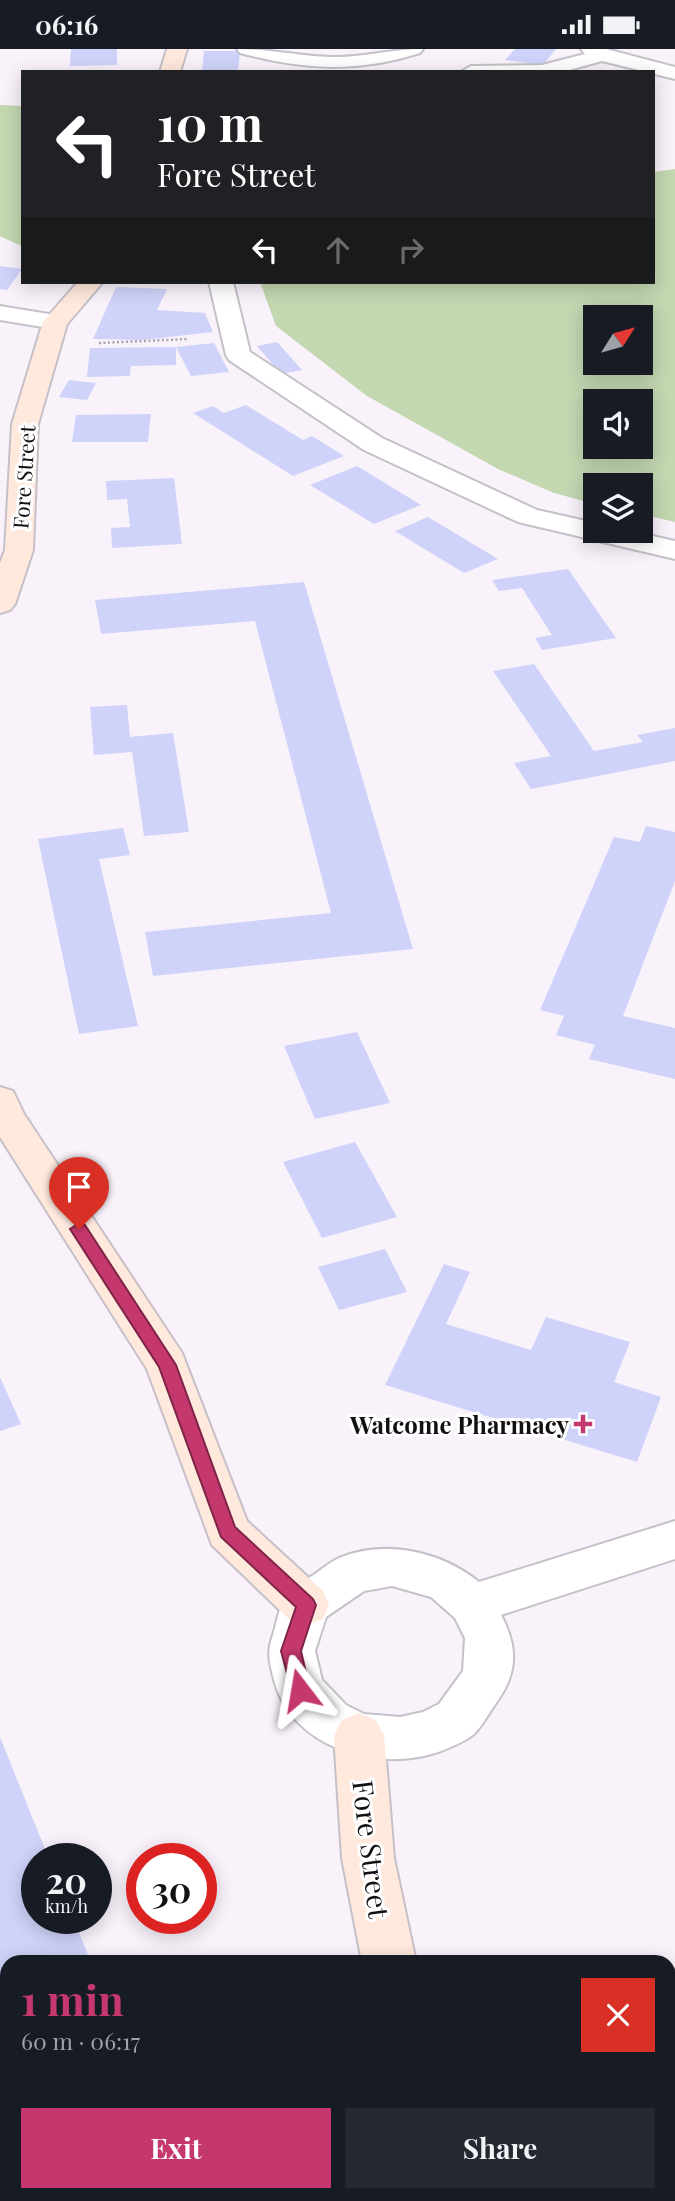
<!DOCTYPE html>
<meta charset="utf-8">
<style>
body{margin:0;font-family:"Playfair Display",serif;background:#242831;color:#f1f3f6;height:100vh;display:flex;flex-direction:column;font-size:26px;white-space:nowrap}
*{box-sizing:border-box;margin:0}
p{font-size:23px;color:#9ea1a6}
.icon{flex:none;width:38px;height:38px;fill:none;stroke:currentColor;stroke-width:2;stroke-linecap:round;stroke-linejoin:round}
.map{position:relative;flex:1;overflow:hidden}
.side{position:absolute;left:0px;top:1906px;width:676px;height:247px;display:flex;flex-direction:column;background:#171b24;border-radius:21px 21px 0 0;box-shadow:0 4px 18px #0003}
.side>*{flex:none}
.guide{position:absolute;left:21px;top:21px;width:634px;height:214px;border-radius:0px;box-shadow:0 4px 18px #0003;background:#202124;color:#fff;overflow:hidden}
.needle{width:46px;rotate:53deg}
.buttons{position:absolute;left:583px;top:256px;display:grid;gap:14px}
.buttons a{display:grid;place-items:center;width:70px;height:70px;border-radius:0px;background:#171b24;box-shadow:0 4px 18px #0003;font-size:35px}
.speed{position:absolute;left:21px;top:1794px;display:flex;gap:14px;font-size:35px;font-weight:700;text-align:center}
.speed>*{display:grid;place-content:center;width:91px;height:91px;border-radius:50%;background:#171b24;box-shadow:0 4px 18px #0003;line-height:1}
.speed small{font-size:18px;font-weight:400}
.speed .limit{border:10px solid #d22;background:#fff;color:#111}
.pin{position:absolute;display:grid;place-items:center;width:60px;height:60px;color:#fff;margin:-72px -30px;border-radius:50% 50% 50% 0;rotate:-45deg;box-shadow:0 0 7px #0007}
.pin .icon{rotate:45deg}
.me{position:absolute;width:77px;margin:-38px;rotate:346deg;stroke-linejoin:round;filter:drop-shadow(0 0 5px #0008)}
.turn{display:flex;align-items:center;gap:24px;height:147px;padding:0 21px;font-size:32px}
.turn .icon{width:91px;height:91px;stroke-width:2.5}
.turn b{display:block;font-size:49px;line-height:60px}
.lanes{display:flex;align-items:center;height:66px;padding:0 21px;background:#0003;justify-content:center;gap:35px;direction:ltr}
.lanes .off{opacity:.35}
.round{display:grid;place-items:center;flex:none;width:74px;height:74px;border-radius:0px;background:#242831}
.overview{display:flex;align-items:center;justify-content:space-between;height:119px;padding:0 21px}
h1{font-size:42px;font-weight:700;line-height:52px;color:#c4386d}
.cta{display:flex;gap:14px;margin-top:auto;padding:14px 21px}
.cta a{flex:1;height:80px;border-radius:0px;background:#c4386d;color:#fff;font-size:28px;font-weight:700;line-height:80px;text-align:center}
.cta a+a{background:#242831;color:#f1f3f6}
.status{display:flex;justify-content:space-between;align-items:center;height:49px;padding:0 35px;background:#171b24;direction:ltr}
.status svg{height:19px;fill:currentColor}
.map>svg:first-child{display:block}
</style>
<div class="status"><b>06:16</b><svg viewBox="0 0 49 12"><path d="M0 12V9h3v3zM5 12V6h3v6zM10 12V3h3v9zM15 12V0h3v12zM26 1h20v11H26zM47 4h2v5h-2z"/></svg></div>
<div class="map">
<svg width="675" height="2152" viewBox="0 0 675 2152">
<rect width="100%" height="100%" fill="#f9f2fb"/>
<g fill="#c3d7b1" fill-rule="evenodd">
<path d="M0,56L23,57V198L0,187Z"/>
<path d="M675,120V473L641,465L640,436H595V455L554,444L498,420L367,347L276,277L260,233H653V123ZM595,268H640V313H595ZM595,352H640V397H595Z"/>
</g>
<g fill="#cfd3f9">
<path d="M71,0H117V16L70,17Z"/>
<path d="M515,0H556L543,16L505,11Z"/>
<path d="M204,2H240L238,23H202Z"/>
<path d="M0,217L22,220L7,241L0,240Z"/>
<path d="M116,238L167,240L157,261L205,264L213,283L143,291L93,290Z"/>
<path d="M277,293L302,321L281,325L257,297Z"/>
<path d="M214,294L229,323L191,327L176,298V316L131,317L130,327L87,328L90,299L176,298Z"/>
<path d="M69,331L96,334L87,351L59,348Z"/>
<path d="M246,356L303,391L312,387L344,407L293,427L193,364L213,357L224,364Z"/>
<path d="M151,365L148,393H72L76,366Z"/>
<path d="M357,417L421,456L374,475L310,436Z"/>
<path d="M174,429L182,495L112,499L111,479L130,478L127,450L107,451L106,432Z"/>
<path d="M428,468L498,510L464,524L395,482Z"/>
<path d="M568,520L616,589L542,601L535,589L552,586L522,539L499,542L492,531Z"/>
<path d="M304,533L413,900L153,927L145,883L331,864L255,572L101,585L95,551Z"/>
<path d="M534,615L594,702L643,693L637,686L675,679V712L531,740L514,714L551,707L493,622Z"/>
<path d="M127,656L130,688L173,684L189,783L144,787L132,703L94,706L90,658Z"/>
<path d="M646,777L675,783V832L623,967L675,979V1030L589,1010L595,996L556,986L564,967L540,961L614,788L640,793Z"/>
<path d="M123,779L130,806L99,810L138,977L79,985L38,790Z"/>
<path d="M357,983L390,1054L315,1070L284,997Z"/>
<path d="M355,1093L397,1168L322,1189L283,1113Z"/>
<path d="M385,1200L407,1243L339,1261L318,1218Z"/>
<path d="M444,1215L470,1223L446,1275L531,1301L546,1268L630,1293L614,1333L661,1348L637,1413L385,1336Z"/>
<path d="M0,1328L21,1375L0,1382Z"/>
<path d="M0,1688L49,1810H37V1869H73L91,1913H7V1992L0,1995Z"/>
<path d="M79,2146H244L251,2152H86Z"/>
</g>
<g fill="none" stroke-linecap="round" stroke-linejoin="round">
<g stroke="#c6c0c8" stroke-width="4">
<g id="street">
<path d="M237,0C269,0 299,7 330,8C362,9 391,0 423,0L420,4C358,24 303,21 240,4Z"/>
<path d="M581,0H606L675,18V30L602,12L562,23H461L471,17L542,16L585,5Z"/>
<path d="M209,233H233L250,303L382,389L537,461L595,474V481H626L675,492V510L518,473L364,401L229,311L226,306Z"/>
<path d="M0,257L55,266L64,268L67,273L64,278L55,280L0,271Z"/>
<path d="M675,1472V1510L501,1566C518,1598 518,1624 496,1654C489,1664 482,1677 474,1685C466,1692 451,1698 441,1702C378,1725 289,1699 273,1627C269,1611 267,1602 273,1586C277,1573 280,1552 290,1542C296,1536 305,1531 312,1527C321,1521 330,1513 339,1509C385,1490 441,1502 479,1533ZM392,1537L431,1548L455,1569L465,1589L463,1622L439,1655L423,1663L400,1668L364,1665L346,1656L322,1631L315,1602L326,1568L364,1542Z"/>
</g>
</g>
<g stroke="#c6c0c8" stroke-width="4">
<g id="secondary">
<path d="M167,0H187L180,23H160Z"/>
<path d="M78,233H103L67,275L38,375L33,501L15,555L10,561L0,564V514L5,501L12,375L43,273Z"/>
<path d="M0,1038L13,1042L24,1065L182,1304L247,1472L323,1542L329,1556L323,1570L306,1576L289,1570L212,1496L147,1320L0,1088Z"/>
<path d="M359,1664L376,1671L384,1686L394,1809L416,1913H362L342,1809L334,1686L342,1671Z"/>
<path d="M405,2146H462L465,2152H407Z"/>
</g>
</g>
<path stroke="#a8a3aa" stroke-width="2.5" stroke-dasharray="2 2.5" stroke-linecap="butt" d="M99,294L188,290"/>
<use href="#street" fill="#fff" fill-rule="evenodd"/>
<use href="#secondary" fill="#ffe9dd" fill-rule="evenodd"/>
</g>
<path fill="#c4386d" stroke="#7f2447" stroke-width="2" d="M79,1174L85,1176L176,1316L235,1478L313,1550L316,1556L301,1602L310,1641L307,1647L300,1650L293,1647L281,1602L296,1558L221,1488L159,1318L70,1180Z"/>
<path fill="#c4386d" stroke="#fff" stroke-width="2.5" d="M579.5 1364.5h7v7h7v7h-7v7h-7v-7h-7v-7h7z"/>
<g text-anchor="middle" dominant-baseline="central" stroke-width="6" stroke-linejoin="round" paint-order="stroke">
<g font-size="21" fill="#131013" stroke="#fff">
<text transform="translate(23 428) rotate(-86)">Fore Street</text>
</g>
<g font-size="24" font-weight="bold" fill="#131013" stroke="#fff" text-anchor="end">
<text x="569" y="1375">Watcome Pharmacy</text>
</g>
<g font-size="28" fill="#131013" stroke="#fff">
<text transform="translate(372 1800) rotate(83)">Fore Street</text>
</g>
</g>
</svg>
<div class="buttons">
<a><svg class="needle" viewBox="-14 -14 28 28"><path d="M0-13l5 13h-10z" fill="#e53935"/><path d="M0 13l5-13h-10z" fill="#9ea1a6"/></svg></a>
<a><svg class="icon" aria-label="sound" viewBox="0 0 24 24"><path d="M4 9h4l5-4v14l-5-4H4zM17 9q2 3 0 6"/></svg></a>
<a><svg class="icon" aria-label="layers" viewBox="0 0 24 24"><path d="M12 4l9 5-9 5-9-5zM3 14l9 5 9-5"/></svg></a>
</div>
<div class="speed"><div>20<small>km/h</small></div><div class="limit">30</div></div>
<div class="pin" style="left:79px;top:1180px;background:#d93025"><svg class="icon" aria-label="arrive" viewBox="0 0 24 24"><path d="M6 21V4h12l-3 4 3 4H6"/></svg></div>
<svg class="me" style="left:300px;top:1641px" viewBox="-20 -20 40 40"><path d="M0-17L14 15 0 8-14 15z" fill="#c4386d" stroke="#fff" stroke-width="4"/></svg>
<div class="guide">
<div class="turn"><svg class="icon" aria-label="left" viewBox="0 0 24 24"><path d="M17 20v-9H6M10 6l-5 5 5 5"/></svg><div><b>10 m</b>Fore Street</div></div>
<div class="lanes"><svg class="icon" aria-label="left" viewBox="0 0 24 24"><path d="M17 20v-9H6M10 6l-5 5 5 5"/></svg><svg class="icon off" aria-label="ahead" viewBox="0 0 24 24"><path d="M12 20V5M6 11l6-6 6 6"/></svg><svg class="icon off" aria-label="right" viewBox="0 0 24 24"><path d="M7 20v-9h11M14 6l5 5-5 5"/></svg></div>
</div>
<section class="side">
<div class="overview"><div><h1>1 min</h1><p>60 m · 06:17</p></div><a class="round" style="background:#d93025;color:#fff"><svg class="icon" aria-label="close" viewBox="0 0 24 24"><path d="M6 6l12 12M18 6L6 18"/></svg></a></div>
<div class="cta"><a>Exit</a><a>Share</a></div>
</section>
</div>
